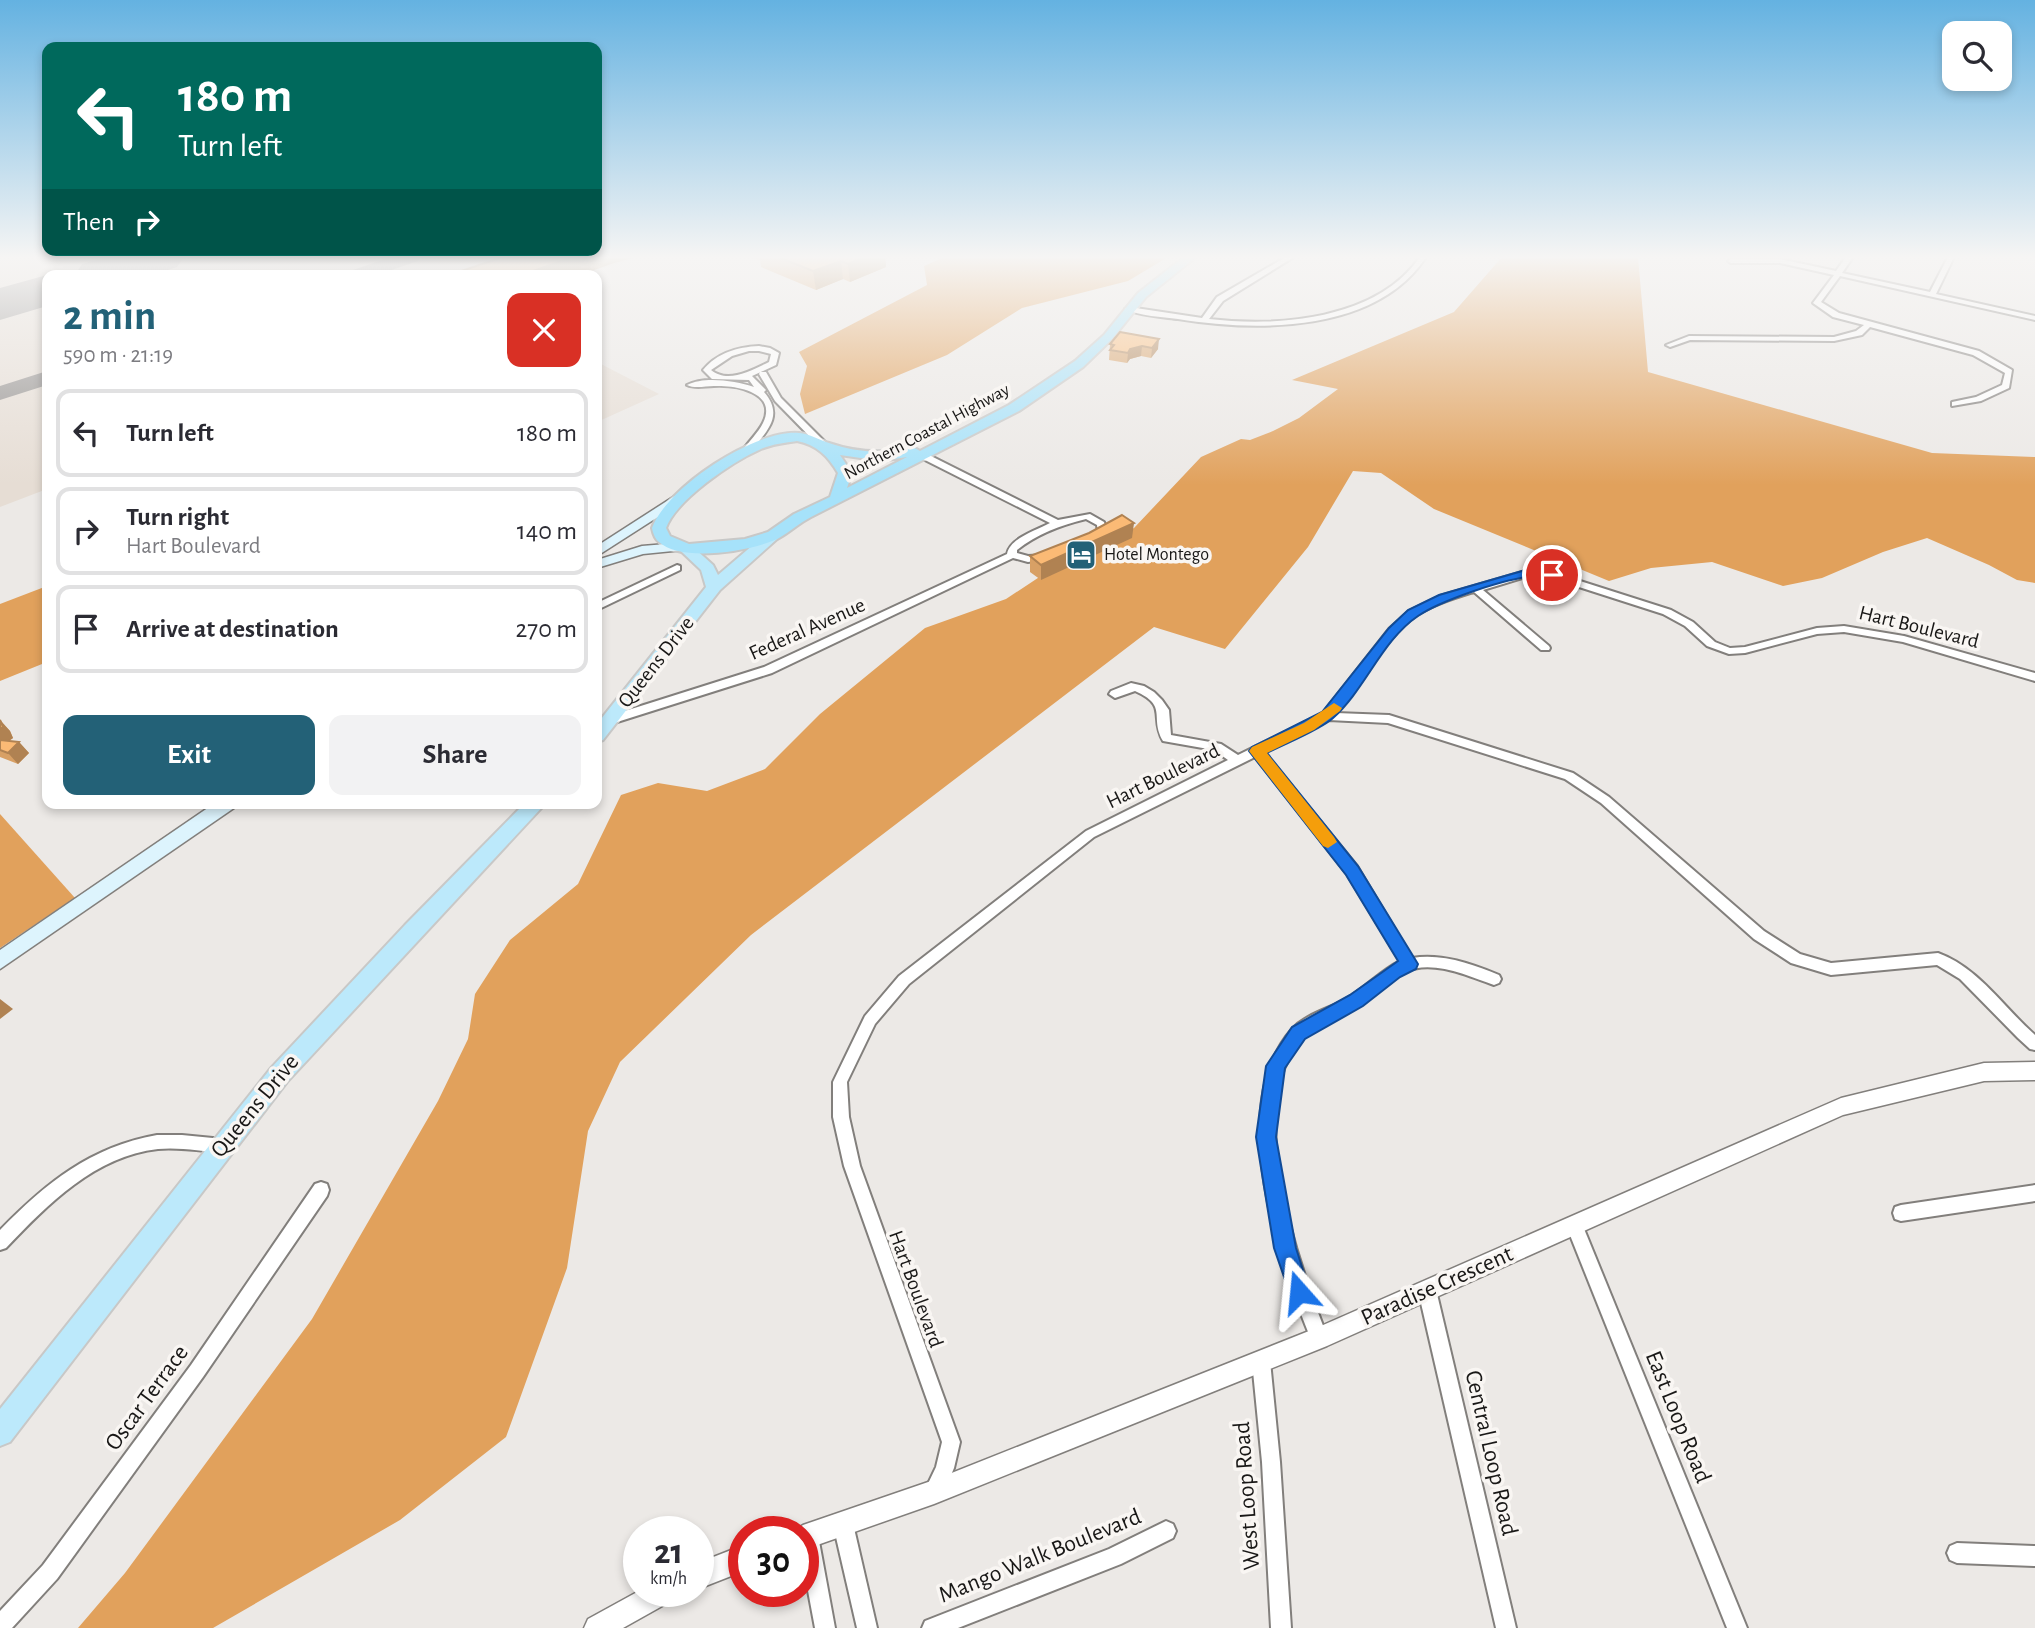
<!DOCTYPE html>
<meta charset="utf-8">
<style>
body{margin:0;font-family:"Alegreya Sans",sans-serif;background:#f2f2f3;color:#2b2b33;height:100vh;display:flex;flex-direction:column;font-size:26px;white-space:nowrap}
*{box-sizing:border-box;margin:0}
p{font-size:23px;color:#7c7c81}
.icon{flex:none;width:38px;height:38px;fill:none;stroke:currentColor;stroke-width:2;stroke-linecap:round;stroke-linejoin:round}
.map{position:relative;flex:1;overflow:hidden}
.side{position:absolute;left:42px;top:270px;width:560px;height:539px;display:flex;flex-direction:column;background:#fff;border-radius:14px;box-shadow:0 4px 10px #0003}
.side>*{flex:none}
.hud{position:absolute;left:42px;top:42px;width:560px;height:214px;border-radius:14px;box-shadow:0 4px 10px #0003;background:#00695c;color:#fff;overflow:hidden}
.fabs{position:absolute;left:1942px;top:21px;display:grid;gap:14px}
.fabs a{display:grid;place-items:center;width:70px;height:70px;border-radius:14px;background:#fff;box-shadow:0 4px 10px #0003;font-size:35px}
.speed{position:absolute;left:623px;top:1516px;display:flex;gap:14px;font-size:35px;font-weight:700;text-align:center}
.speed>*{display:grid;place-content:center;width:91px;height:91px;border-radius:50%;background:#fff;box-shadow:0 4px 10px #0003;line-height:1}
.speed small{font-size:18px;font-weight:400}
.speed .limit{border:10px solid #d22;background:#fff;color:#111}
.pin{position:absolute;display:grid;place-items:center;width:60px;height:60px;color:#fff;margin:-30px;border:4px solid #fff;border-radius:50%;box-shadow:0 2px 7px #0007}
.me{position:absolute;width:77px;margin:-38px;rotate:342deg;stroke-linejoin:round;filter:drop-shadow(0 0 5px #0008)}
.turn{display:flex;align-items:center;gap:24px;height:147px;padding:0 21px;font-size:32px}
.turn .icon{width:91px;height:91px;stroke-width:2.5}
.turn b{display:block;font-size:49px;line-height:60px}
.then{display:flex;align-items:center;height:66px;padding:0 21px;background:#0003;gap:14px;font-size:26px}
.round{display:grid;place-items:center;flex:none;width:74px;height:74px;border-radius:14px;background:#f2f2f3}
.overview{display:flex;align-items:center;justify-content:space-between;height:119px;padding:0 21px}
h1{font-size:42px;font-weight:700;line-height:52px;color:#236177}
.cta{display:flex;gap:14px;margin-top:auto;padding:14px 21px}
.cta a{flex:1;height:80px;border-radius:14px;background:#236177;color:#fff;font-size:28px;font-weight:700;line-height:80px;text-align:center}
.cta a+a{background:#f2f2f3;color:#2b2b33}
ul{padding:0;list-style:none}
li{display:flex;align-items:center;gap:21px;height:88px;margin:0 14px 10px;padding:0 7px;border:4px solid #e1e1e2;border-radius:14px}
li div{flex:1}
li b{display:block;font-size:26px}
li em{font-style:normal}
.map>svg:first-child{display:block}
</style>
<div class="map">
<svg width="2035" height="1628" viewBox="0 0 2035 1628">
<rect width="100%" height="100%" fill="#ece9e6"/>
<g fill="#e6ddd4">
<path d="M0,257H640L581,275H47V489L0,507Z"/>
<path d="M597,362L659,394L597,422Z"/>
</g>
<g fill="#e1a15c">
<path d="M944,257H1168L1128,281L1022,308L947,355L805,414L800,394L807,366L799,352L927,285L924,266Z"/>
<path d="M1502,257H1638L1648,372L1932,453L2035,457V583L2017,580L1989,565L1927,538L1883,552L1822,578L1783,586L1712,562L1651,568L1609,581L1434,509L1381,473L1353,471L1308,547L1225,649L1154,627L751,935L620,1062L588,1131L567,1268L506,1437L400,1520L213,1628H78L125,1573L312,1319L438,1101L468,1039L475,994L510,940L578,884L621,795L658,783L707,791L765,769L820,714L925,628L1006,599L1056,566L1134,528L1201,457L1241,439L1250,440L1273,431L1299,418L1338,389L1292,380L1454,312Z"/>
<path d="M47,586V662L0,681V604Z"/>
<path d="M0,814L75,898L0,948Z"/>
</g>
<g fill="none" stroke-linecap="round" stroke-linejoin="round">
<g fill="#94918f" fill-rule="evenodd">
<path d="M142,257H156L159,261L145,270L144,275H124L129,263Z"/>
<path d="M391,257H420L418,261L377,275H347L350,271Z"/>
<path d="M47,371V385L0,400V386Z"/>
</g>
<g fill="#94918f" fill-rule="evenodd">
<path d="M107,257H184L177,267L153,275H75L82,264Z"/>
<path d="M47,275V306L0,320V288Z"/>
</g>
<g stroke="#827f7c" stroke-width="4">
<g id="minor">
<path d="M1286,257H1294L1223,301L1209,319C1278,327 1377,320 1420,257H1426C1376,333 1258,332 1178,319C1162,317 1140,316 1125,309L1129,307L1202,318L1217,297Z"/>
<path d="M1846,257H1853L1842,273L1930,292L1948,257H1954L1936,294L2035,316V320L1840,276L1821,302L1839,313L1979,351L2012,370L2009,388L1981,401L1952,406V402L1976,397L2002,385L2005,373L1973,355L1870,327L1862,335L1834,341L1690,340L1670,347L1666,345L1689,336L1834,337L1856,331L1864,325L1833,317L1813,303L1834,275L1780,263H1731L1728,261L1731,259H1780L1836,271Z"/>
<path d="M759,346L770,348L779,353L776,365L752,376L766,390L764,392C785,416 766,432 750,452L747,453L743,450C749,441 758,433 763,423C778,392 736,385 714,386C705,386 695,389 687,385C705,376 735,381 754,387L749,380L712,379L703,370C717,353 737,347 759,346ZM749,351H759L771,354L769,362C752,370 728,384 711,370L732,356Z"/>
<path d="M760,372H766L781,398L826,443V447H820L775,401L759,374Z"/>
<path d="M919,453H925L1058,520L1090,514L1104,522L1108,534L1099,539H1093V535L1098,533L1097,525L1086,519C1061,525 1037,534 1017,550V553L1028,556L1047,555V559L1028,562L1013,558L772,673L614,723H606L604,720L606,717L764,667L1007,554C1010,538 1037,530 1050,523L919,457Z"/>
<path d="M677,565L680,566V570L597,610V603Z"/>
<path d="M1529,570L1555,573L1671,610L1693,622L1715,642L1730,648L1745,647L1817,628L1844,626L1904,636L2035,673V681L1903,642L1844,632L1817,634L1745,653L1729,654L1707,646L1685,626L1663,614L1551,578L1529,576L1483,590L1549,646L1550,648L1549,650H1541L1474,592C1455,598 1435,604 1417,615C1391,632 1356,686 1336,713L1389,715L1573,773L1609,797L1764,931L1800,954L1831,963L1938,953C1979,968 2003,1007 2035,1035V1050L2030,1049L2018,1038L1960,979L1937,965L1831,975L1791,963L1754,939L1601,803L1565,779L1388,723L1329,720L1264,752L1357,866L1412,958C1442,953 1472,964 1499,975L1501,979L1499,983L1494,985C1468,976 1432,959 1405,972C1389,979 1376,994 1362,1004C1346,1015 1326,1021 1310,1032C1236,1092 1299,1266 1328,1338L1325,1344L1319,1347L1313,1344C1279,1262 1225,1105 1292,1029C1308,1012 1334,1008 1352,995C1369,984 1382,970 1400,961L1347,874L1255,757L1094,837L909,984L875,1024L847,1082L849,1117L860,1166L960,1442L954,1468L941,1499L934,1502L927,1499L924,1492L936,1467L942,1442L844,1166L833,1117V1082L865,1016L899,976L1086,831L1228,760L1214,750L1163,741C1149,717 1169,706 1135,691L1115,698L1109,694L1111,691L1131,683L1144,686L1154,692L1162,700L1169,710L1171,735L1221,744L1238,755L1323,713L1389,629L1409,611L1440,596Z"/>
<path d="M157,1135H182L223,1139L229,1141L231,1146L229,1151L223,1153C202,1151 179,1147 158,1149C95,1156 48,1204 6,1248L0,1250V1230C46,1183 90,1147 157,1135Z"/>
<path d="M321,1182L327,1184L329,1190L327,1196L203,1377L57,1579L12,1628H0V1611L43,1565L191,1365L315,1184Z"/>
<path d="M2035,1185V1201L1901,1221L1895,1219L1893,1213L1895,1207L1901,1205Z"/>
<path d="M1574,1217L1580,1219L1747,1628H1727L1566,1225L1568,1219Z"/>
<path d="M1427,1281L1433,1284L1436,1290L1516,1628H1496L1418,1290L1421,1284Z"/>
<path d="M1261,1352L1267,1355L1270,1361L1280,1462L1291,1628H1271L1262,1462L1252,1361L1255,1355Z"/>
<path d="M843,1514L850,1517L853,1524L877,1628H857L833,1524L836,1517Z"/>
<path d="M1166,1521L1173,1524L1176,1531L1173,1538L1121,1564L958,1628H922L925,1621L1109,1549Z"/>
<path d="M808,1526L815,1529L818,1536L835,1628H815L803,1564V1531H800Z"/>
<path d="M1957,1543L2035,1546V1566L1957,1563L1950,1560L1947,1553L1950,1546Z"/>
</g>
</g>
<g stroke="#827f7c" stroke-width="3">
<g id="tertiary">
<path d="M2035,1062V1080L1984,1081L1843,1115L1327,1346L934,1504L803,1550V1531H793L803,1525L934,1480L1314,1329L1841,1098L1984,1063Z"/>
<path d="M744,1545V1571L698,1589V1563Z"/>
<path d="M639,1591H677L673,1600L623,1628H584L588,1619Z"/>
</g>
</g>
<g stroke="#827f7c" stroke-width="3">
<g id="secondary">
<path d="M684,490L690,494L689,497L597,556V546Z"/>
<path d="M678,543L685,547L683,550L643,554L597,568V560L642,546Z"/>
<path d="M215,803H237L234,808L0,969V950Z"/>
</g>
</g>
<g stroke="#c8c8c7" stroke-width="4">
<g id="primary">
<path d="M772,532L779,536L777,539L720,590L603,740L597,742V724L706,587L701,570L683,553L680,550L683,547H693L713,565L718,575L767,533Z"/>
<path d="M525,803H546L287,1082L10,1442L0,1446V1409L271,1068L405,925Z"/>
</g>
</g>
<g stroke="#c8c8c7" stroke-width="4">
<path id="trunk" d="M1184,257H1196L1146,297L1112,339L1083,367L1019,411L811,517C799,523 790,532 779,538C754,551 681,563 659,542C655,539 653,533 652,528C666,488 755,429 799,433C810,434 819,440 829,443C858,453 884,454 913,447L920,451L1009,405L1075,361L1104,335L1138,293ZM797,441C817,445 828,456 838,473L830,497L794,514L768,532L745,539L689,544L670,536L666,528C676,500 732,462 759,450C771,444 784,443 797,441ZM840,455L881,461L907,457L847,488L852,473Z"/>
</g>
<use href="#minor" fill="#fff" fill-rule="evenodd"/>
<use href="#tertiary" fill="#fff" fill-rule="evenodd"/>
<use href="#secondary" fill="#ddf4fd" fill-rule="evenodd"/>
<use href="#primary" fill="#bce9fb" fill-rule="evenodd"/>
<use href="#trunk" fill="#a6e2fa" fill-rule="evenodd"/>
</g>
<g fill="#d8a065">
<path d="M748,257H885L886,267L850,282L843,279L816,290L761,267L760,260Z"/>
<path d="M1120,332L1158,349L1151,358L1141,356L1130,359L1127,363L1109,360L1110,344Z"/>
<path d="M1132,538L1041,580L1030,572V556Z"/>
<path d="M0,720L10,731L13,738L9,741L19,742L29,753L18,764L0,757Z"/>
</g>
<g fill="#b08252">
<path d="M573,257H636L614,263L580,275H522Z"/>
<path d="M864,257H885L886,267L850,282L848,264Z"/>
<path d="M841,261L843,279L816,290L813,271Z"/>
<path d="M1159,339L1158,349L1151,358L1152,348Z"/>
<path d="M1142,346L1141,356L1130,359L1127,363L1128,353L1130,349Z"/>
<path d="M1134,523L1132,538L1041,580V565Z"/>
<path d="M0,720L10,731L13,738L0,747Z"/>
<path d="M19,742L29,753L18,764L8,753Z"/>
<path d="M0,999L13,1009L0,1019Z"/>
</g>
<g fill="#fbba75" stroke="#b08252" stroke-width="2">
<path d="M503,257H573L522,275H462L458,272Z"/>
<path d="M778,257H864L848,264L841,261L813,271Z"/>
<path d="M1120,332L1159,339L1152,348L1142,346L1130,349L1128,353L1110,350L1114,345L1110,344Z"/>
<path d="M1122,515L1134,523L1041,565L1030,556L1089,533Z"/>
<path d="M0,720L3,727L0,729Z"/>
<path d="M0,740L19,742L8,753L0,750Z"/>
</g>
<linearGradient id="sky" x2="0" y2="1"><stop stop-color="#64b2e1"/><stop offset="0.53" stop-color="#f6f5f4"/><stop offset="1" stop-color="#f6f5f4" stop-opacity="0"/></linearGradient>
<rect width="2035" height="485" fill="url(#sky)"/>
<path fill="#1a73e8" stroke="#114b97" stroke-width="2" d="M1529,569L1552,571L1559,575C1550,581 1539,576 1528,577C1501,580 1440,601 1418,616C1382,640 1365,690 1333,718C1320,730 1284,744 1267,753L1358,866L1418,964L1416,969L1400,977L1363,1006L1305,1039L1285,1068L1276,1137L1296,1248L1310,1292L1307,1300L1299,1303L1292,1300L1274,1248L1256,1137L1266,1066L1292,1027L1350,995L1398,961L1346,875L1249,751L1252,747L1322,712L1389,628L1408,610L1439,595Z"/>
<path fill="#f59e0b" d="M1334,703L1342,708L1340,711L1314,730L1267,753L1334,837L1337,842L1328,848L1323,846L1249,751L1252,747L1304,723Z"/>
<defs>
<g id="hotel-square" transform="scale(1.575)"><rect x="-9" y="-9" width="18" height="18" rx="4" fill="#236177" stroke="#f9f6f3"/><path d="M-6-4.5h1.5V1H6V5H4.5V3h-9V5H-6ZM-4 0a1.8 1.8 0 1 1 3.6 0ZM.5 0V-2.5h3Q6-2.5 6 0Z" fill="#fff"/></g>
</defs>
<g fill-rule="evenodd">
<use href="#hotel-square" x="1081" y="555"/>
</g>
<g text-anchor="middle" dominant-baseline="central" stroke-width="7" stroke-linejoin="round" paint-order="stroke">
<g font-size="18" fill="#191817" stroke="#f9f6f3">
<text transform="translate(927 432) rotate(-28)">Northern Coastal Highway</text>
</g>
<g font-size="18" fill="#191817" stroke="#f9f6f3" text-anchor="start">
<text x="1104" y="555">Hotel Montego</text>
</g>
<g font-size="21" fill="#191817" stroke="#f9f6f3">
<text transform="translate(1919 627) rotate(14)">Hart Boulevard</text>
<text transform="translate(807 629) rotate(-24)">Federal Avenue</text>
<text transform="translate(656 662) rotate(-52)">Queens Drive</text>
<text transform="translate(1163 776) rotate(-26)">Hart Boulevard</text>
<text transform="translate(916 1289) rotate(70)">Hart Boulevard</text>
</g>
<g font-size="24" fill="#191817" stroke="#f9f6f3">
<text transform="translate(255 1106) rotate(-51)">Queens Drive</text>
<text transform="translate(1437 1286) rotate(-24)">Paradise Crescent</text>
<text transform="translate(147 1398) rotate(-54)">Oscar Terrace</text>
<text transform="translate(1678 1417) rotate(68)">East Loop Road</text>
<text transform="translate(1491 1453) rotate(77)">Central Loop Road</text>
<text transform="translate(1247 1496) rotate(-94)">West Loop Road</text>
<text transform="translate(1040 1556) rotate(-22)">Mango Walk Boulevard</text>
</g>
</g>
</svg>
<div class="fabs">
<a><svg class="icon" aria-label="search" viewBox="0 0 24 24"><circle cx="10" cy="10" r="6"/><path d="M15 15l6 6"/></svg></a>
</div>
<div class="speed"><div>21<small>km/h</small></div><div class="limit">30</div></div>
<div class="pin" style="left:1552px;top:575px;background:#d93025"><svg class="icon" aria-label="arrive" viewBox="0 0 24 24"><path d="M6 21V4h12l-3 4 3 4H6"/></svg></div>
<svg class="me" style="left:1299px;top:1292px" viewBox="-20 -20 40 40"><path d="M0-17L14 15 0 8-14 15z" fill="#1a73e8" stroke="#fff" stroke-width="4"/></svg>
<div class="hud">
<div class="turn"><svg class="icon" aria-label="left" viewBox="0 0 24 24"><path d="M17 20v-9H6M10 6l-5 5 5 5"/></svg><div><b>180 m</b>Turn left</div></div>
<div class="then">Then<svg class="icon" aria-label="right" viewBox="0 0 24 24"><path d="M7 20v-9h11M14 6l5 5-5 5"/></svg></div>
</div>
<section class="side">
<div class="overview"><div><h1>2 min</h1><p>590 m · 21:19</p></div><a class="round" style="background:#d93025;color:#fff"><svg class="icon" aria-label="close" viewBox="0 0 24 24"><path d="M6 6l12 12M18 6L6 18"/></svg></a></div>
<ul>
<li><svg class="icon" aria-label="left" viewBox="0 0 24 24"><path d="M17 20v-9H6M10 6l-5 5 5 5"/></svg><div><b>Turn left</b></div><em>180 m</em></li>
<li><svg class="icon" aria-label="right" viewBox="0 0 24 24"><path d="M7 20v-9h11M14 6l5 5-5 5"/></svg><div><b>Turn right</b><p>Hart Boulevard</p></div><em>140 m</em></li>
<li><svg class="icon" aria-label="arrive" viewBox="0 0 24 24"><path d="M6 21V4h12l-3 4 3 4H6"/></svg><div><b>Arrive at destination</b></div><em>270 m</em></li>
</ul>
<div class="cta"><a>Exit</a><a>Share</a></div>
</section>
</div>
